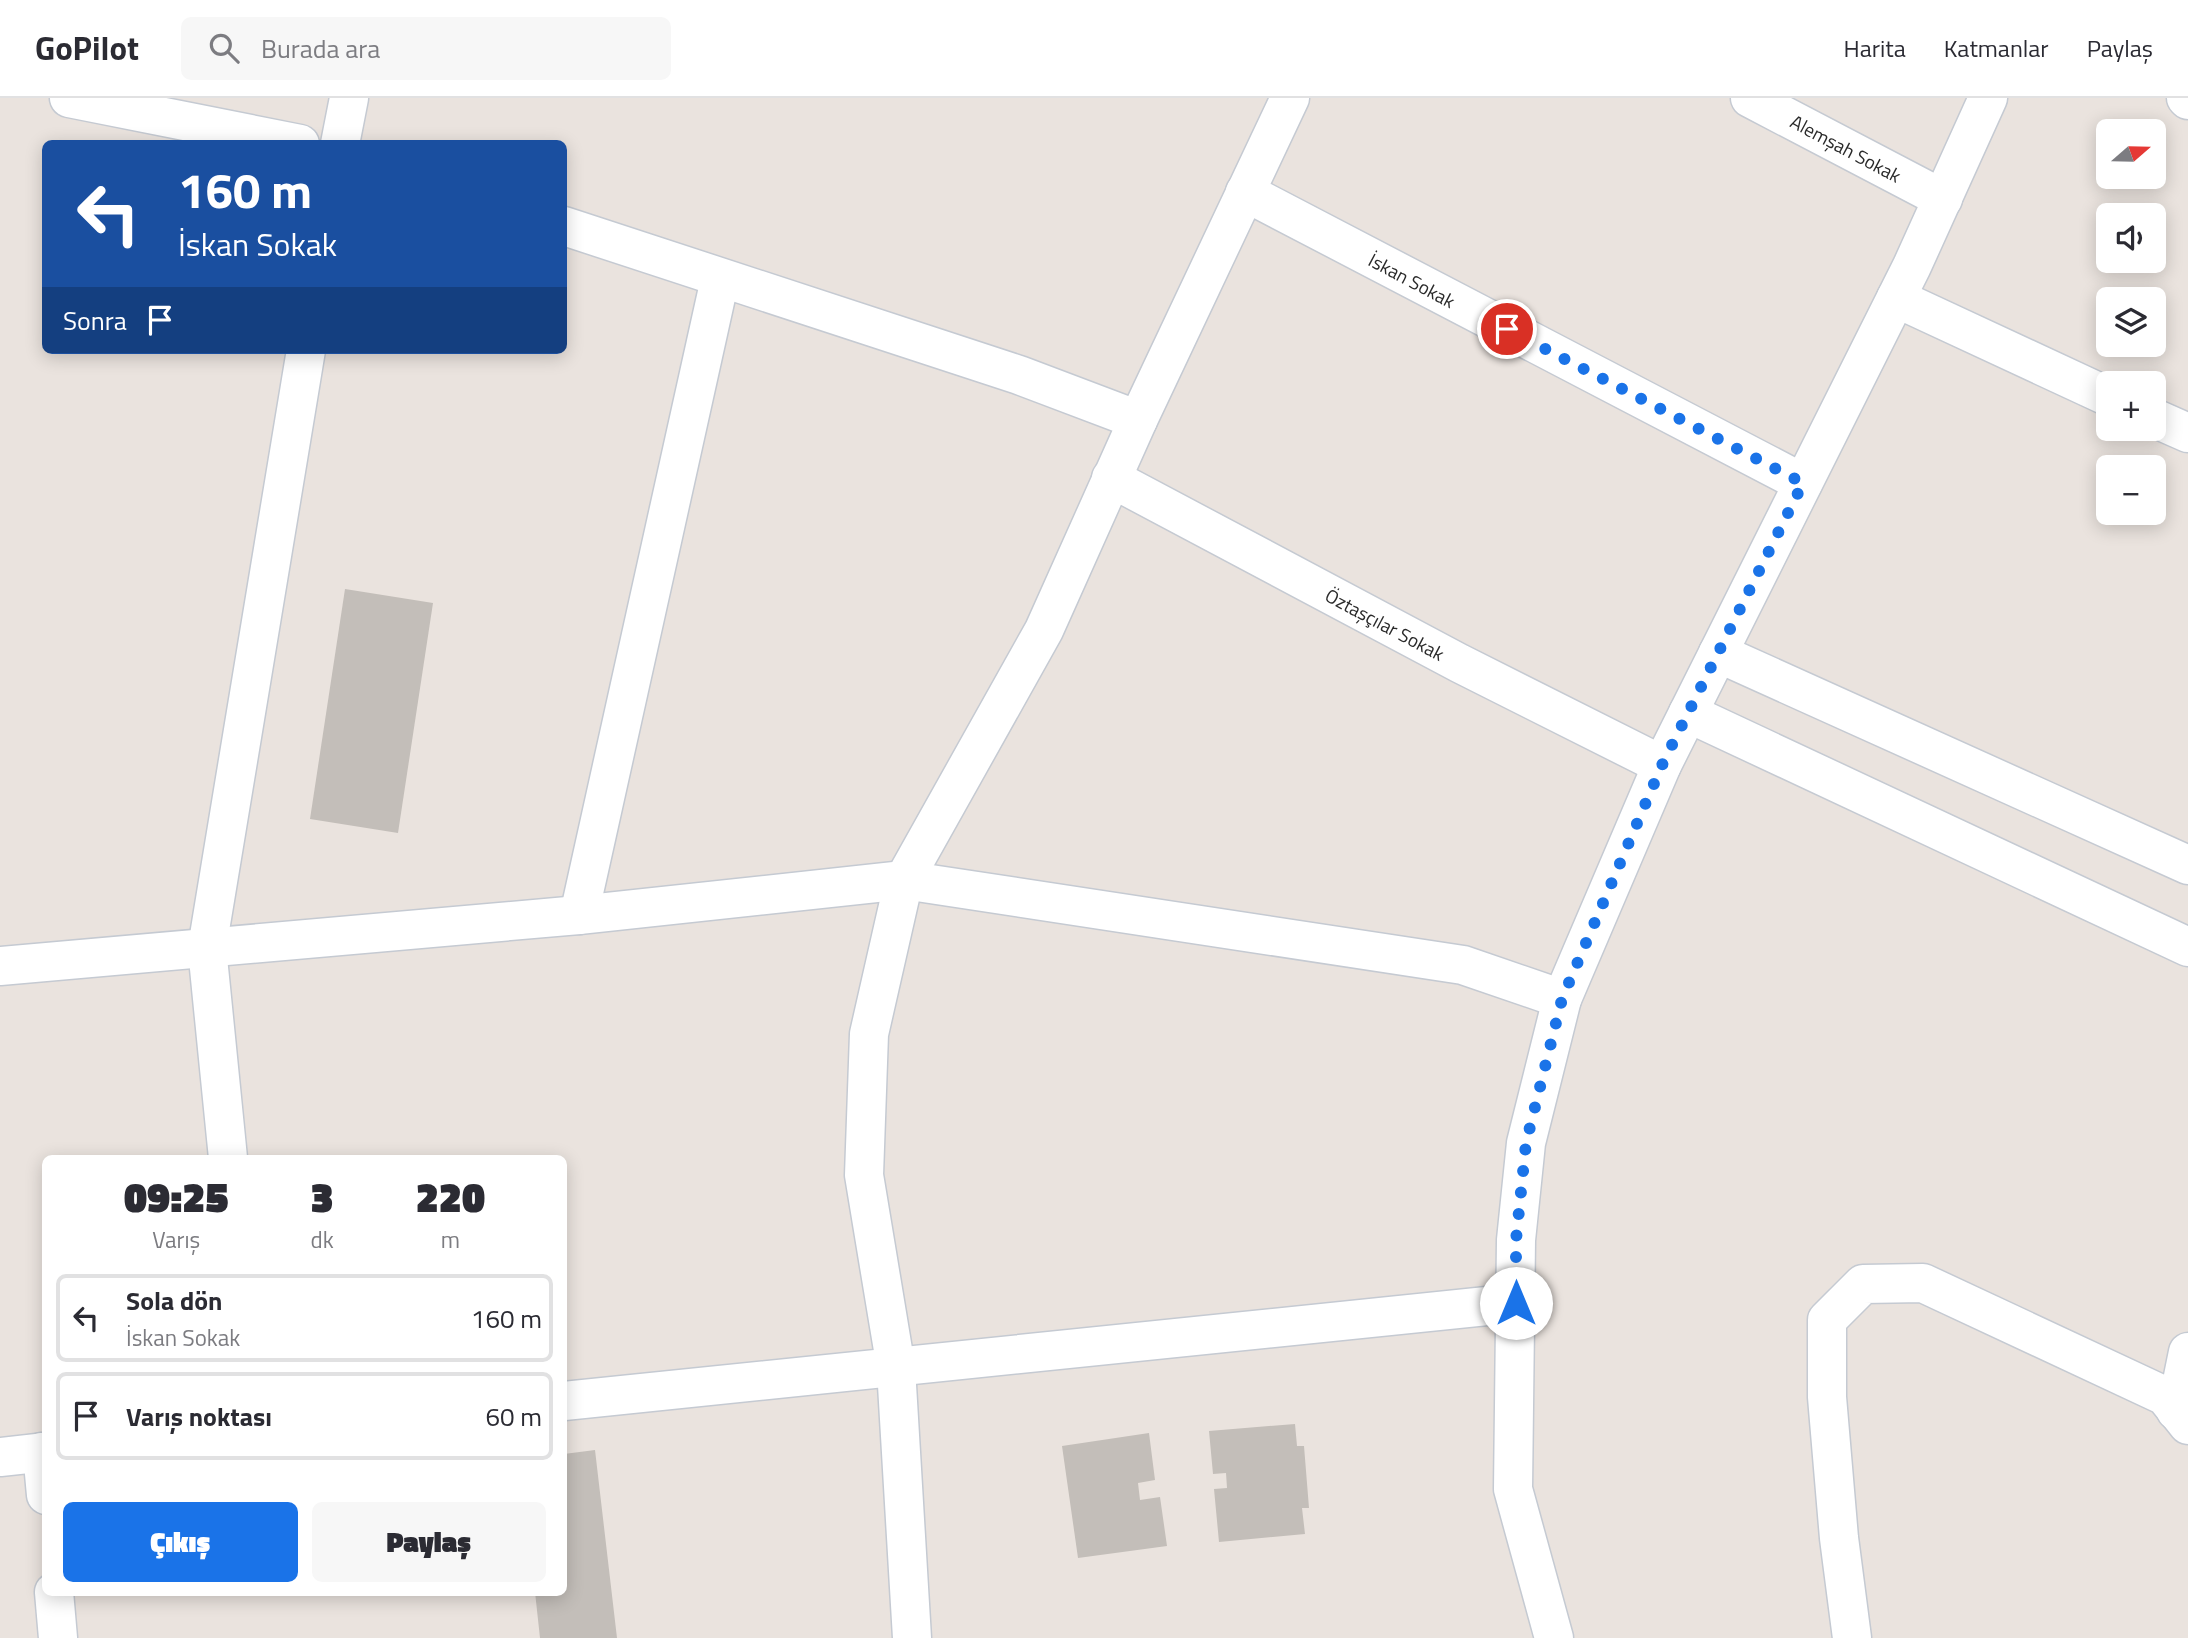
<!DOCTYPE html>
<html lang="tr">
<meta charset="utf-8">
<style>
body{margin:0;font-family:"Titillium Web",sans-serif;background:#f7f7f7;color:#2b2b33;height:100vh;display:flex;flex-direction:column;font-size:26px;white-space:nowrap}
*{box-sizing:border-box;margin:0}
p{font-size:23px;color:#7c7c81}
.icon{flex:none;width:38px;height:38px;fill:none;stroke:currentColor;stroke-width:2;stroke-linecap:round;stroke-linejoin:round}
.map{position:relative;flex:1;overflow:hidden}
.drawer{position:absolute;left:42px;top:1057px;width:525px;height:441px;display:flex;flex-direction:column;background:#fff;border-radius:10px;box-shadow:0 4px 18px #0003}
.drawer>*{flex:none}
.hud{position:absolute;left:42px;top:42px;width:525px;height:214px;border-radius:10px;box-shadow:0 4px 18px #0003;background:#1a4fa0;color:#fff;overflow:hidden}
.needle{width:46px;rotate:70deg}
.buttons{position:absolute;left:2096px;top:21px;display:grid;gap:14px}
.buttons a{display:grid;place-items:center;width:70px;height:70px;border-radius:10px;background:#fff;box-shadow:0 4px 18px #0003;font-size:35px}
.pin{position:absolute;display:grid;place-items:center;width:60px;height:60px;color:#fff;margin:-30px;border:4px solid #fff;border-radius:50%;box-shadow:0 2px 7px #0007}
.me{position:absolute;width:77px;margin:-38px;rotate:0deg;stroke-linejoin:round;filter:drop-shadow(0 0 5px #0008)}
.turn{display:flex;align-items:center;gap:24px;height:147px;padding:0 21px;font-size:32px}
.turn .icon{width:91px;height:91px;stroke-width:2.5}
.turn b{display:block;font-size:49px;line-height:60px}
.then{display:flex;align-items:center;height:66px;padding:0 21px;background:#0003;gap:14px;font-size:26px}
.eta{display:flex;justify-content:space-evenly;align-items:center;height:119px;text-align:center}
.eta b{font-size:42px;font-weight:800;line-height:49px}
.action{display:flex;gap:14px;margin-top:auto;padding:14px 21px}
.action a{flex:1;height:80px;border-radius:10px;background:#1a73e8;color:#fff;font-size:28px;font-weight:800;line-height:80px;text-align:center}
.action a+a{background:#f7f7f7;color:#2b2b33}
ul{padding:0;list-style:none}
li{display:flex;align-items:center;gap:21px;height:88px;margin:0 14px 10px;padding:0 7px;border:4px solid #e1e1e2;border-radius:10px}
li div{flex:1}
li b{display:block;font-size:26px}
li em{font-style:normal}
header{display:flex;align-items:center;gap:42px;box-sizing:border-box;height:98px;padding:0 35px;background:#fff;border-bottom:2px solid #e1e1e2}
header strong{font-size:33px}
nav{display:flex;gap:38px;margin-inline-start:auto;font-size:24px}
.search{width:490px;height:63px;background:#f7f7f7;display:flex;align-items:center;gap:18px;box-sizing:border-box;padding:0 24px;border-radius:10px;color:#7c7c81;font-size:26px}
.map>svg:first-child{display:block}
</style>
<header>
<strong>GoPilot</strong>
<div class="search"><svg class="icon" aria-label="search" viewBox="0 0 24 24"><circle cx="10" cy="10" r="6"/><path d="M15 15l6 6"/></svg>Burada ara</div>
<nav><a>Harita</a><a>Katmanlar</a><a>Paylaş</a></nav>
</header>
<div class="map">
<svg width="2188" height="1540" viewBox="0 0 2188 1540">
<rect width="100%" height="100%" fill="#eae3de"/>
<g fill="#c3beb9">
<path d="M345,491L433,505L398,735L310,721Z"/>
<path d="M1295,1326L1297,1348H1304L1309,1410H1302L1305,1436L1219,1444L1214,1391L1227,1390L1226,1375L1213,1376L1209,1333Z"/>
<path d="M1149,1335L1155,1382L1138,1385L1140,1402L1160,1399L1167,1448L1078,1460L1062,1348Z"/>
<path d="M595,1352L617,1540H540L535,1494H564V1356Z"/>
</g>
<g fill="none" stroke-linecap="round" stroke-linejoin="round">
<g stroke="#c5cad2" stroke-width="41">
<g id="minor">
<path d="M69,0L300,46"/>
<path d="M1750,0L1943,101"/>
<path d="M2186,0L2188,2"/>
<path d="M340,46L349,0"/>
<path d="M1245,94L1803,385"/>
<path d="M564,128L1019,277L1138,322"/>
<path d="M1896,200L2109,299"/>
<path d="M2154,320L2188,335"/>
<path d="M1111,380L1459,565L1662,667"/>
<path d="M1718,555L2188,767"/>
<path d="M1688,615L2188,849"/>
<path d="M579,817L720,181"/>
<path d="M0,868L579,817L904,782L1463,867L1562,901"/>
<path d="M228,1060L207,850L306,252"/>
<path d="M564,1303L1516,1205"/>
<path d="M2176,1313L2188,1254"/>
<path d="M42,1354L46,1397"/>
<path d="M0,1359L46,1354"/>
<path d="M54,1494L58,1540"/>
<path d="M912,1540L896,1270L864,1077L869,936L904,782L1044,532L1138,322L1290,0"/>
<path d="M1554,1540L1513,1391L1516,1142L1526,1045L1562,901L1662,667L1912,168L1988,0"/>
<path d="M1852,1540L1839,1440L1827,1299V1222L1863,1186L1923,1185L2165,1298L2188,1327"/>
</g>
</g>
<use href="#minor" stroke="#fff" stroke-width="38"/>
</g>
<g fill="none" stroke-linecap="round" stroke-linejoin="round">
<path stroke="#1a73e8" stroke-width="12" stroke-dasharray="0 21.6" d="M1507,231L1803,385L1662,667L1562,901L1526,1045L1516,1142V1205"/>
</g>
<g text-anchor="middle" dominant-baseline="central" stroke-width="6" stroke-linejoin="round" paint-order="stroke">
<g font-size="19" fill="#2a2a2a" stroke="#fff">
<text transform="translate(1846 50) rotate(28)">Alemşah Sokak</text>
<text transform="translate(1412 182) rotate(28)">İskan Sokak</text>
<text transform="translate(1385 526) rotate(28)">Öztaşçılar Sokak</text>
</g>
</g>
</svg>
<div class="buttons">
<a><svg class="needle" viewBox="-14 -14 28 28"><path d="M0-13l5 13h-10z" fill="#e53935"/><path d="M0 13l5-13h-10z" fill="#7c7c81"/></svg></a>
<a><svg class="icon" aria-label="sound" viewBox="0 0 24 24"><path d="M4 9h4l5-4v14l-5-4H4zM17 9q2 3 0 6"/></svg></a>
<a><svg class="icon" aria-label="layers" viewBox="0 0 24 24"><path d="M12 4l9 5-9 5-9-5zM3 14l9 5 9-5"/></svg></a>
<a>+</a>
<a>−</a>
</div>
<div class="pin" style="left:1507px;top:231px;background:#d93025"><svg class="icon" aria-label="arrive" viewBox="0 0 24 24"><path d="M6 21V4h12l-3 4 3 4H6"/></svg></div>
<svg class="me" style="left:1516px;top:1205px" viewBox="-20 -20 40 40"><circle r="19" fill="#fff"/><path d="M0-13L10 11 0 6-10 11z" fill="#1a73e8"/></svg>
<div class="hud">
<div class="turn"><svg class="icon" aria-label="left" viewBox="0 0 24 24"><path d="M17 20v-9H6M10 6l-5 5 5 5"/></svg><div><b>160 m</b>İskan Sokak</div></div>
<div class="then">Sonra<svg class="icon" aria-label="arrive" viewBox="0 0 24 24"><path d="M6 21V4h12l-3 4 3 4H6"/></svg></div>
</div>
<section class="drawer">
<div class="eta">
<div><b>09:25</b><p>Varış</p></div>
<div><b>3</b><p>dk</p></div>
<div><b>220</b><p>m</p></div>
</div>
<ul>
<li><svg class="icon" aria-label="left" viewBox="0 0 24 24"><path d="M17 20v-9H6M10 6l-5 5 5 5"/></svg><div><b>Sola dön</b><p>İskan Sokak</p></div><em>160 m</em></li>
<li><svg class="icon" aria-label="arrive" viewBox="0 0 24 24"><path d="M6 21V4h12l-3 4 3 4H6"/></svg><div><b>Varış noktası</b></div><em>60 m</em></li>
</ul>
<div class="action"><a>Çıkış</a><a>Paylaş</a></div>
</section>
</div>
